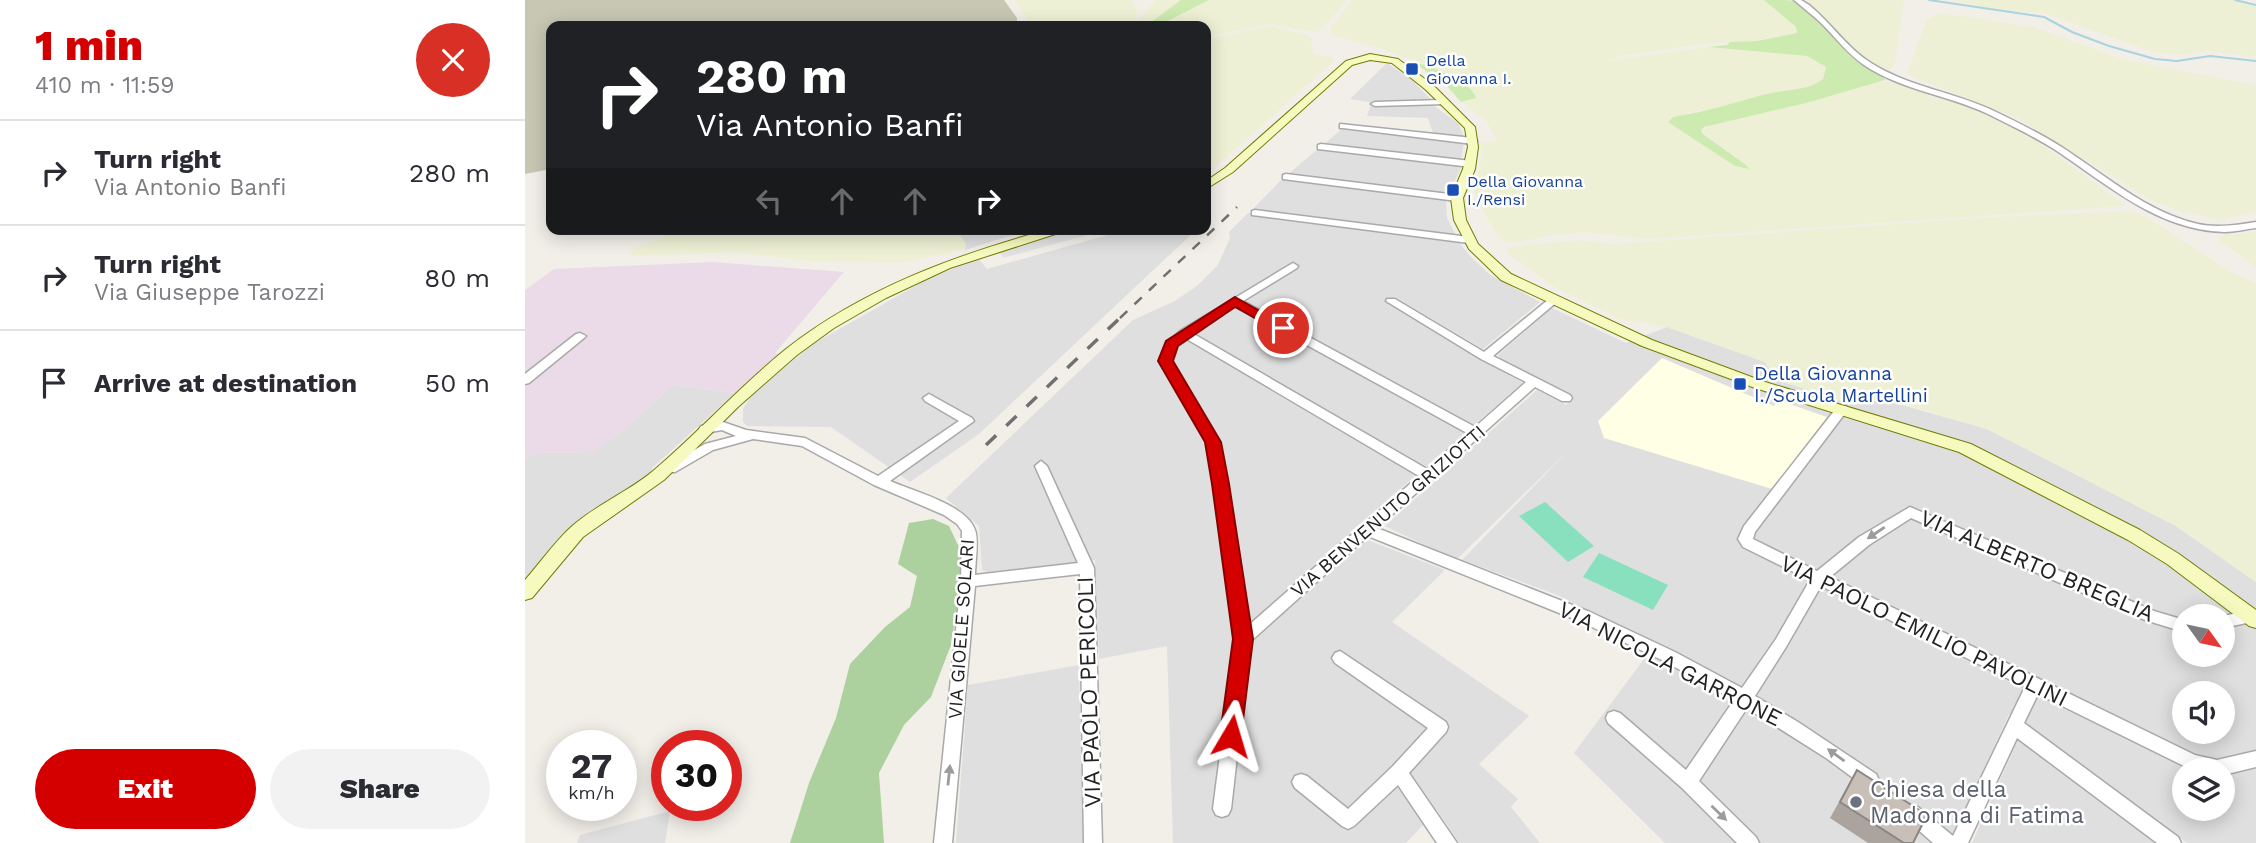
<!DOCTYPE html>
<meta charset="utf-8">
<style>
body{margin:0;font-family:"Work Sans",sans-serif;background:#f2f2f3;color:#2b2b33;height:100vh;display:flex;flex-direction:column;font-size:26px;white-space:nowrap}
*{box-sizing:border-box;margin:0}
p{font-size:23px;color:#7c7c81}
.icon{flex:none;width:38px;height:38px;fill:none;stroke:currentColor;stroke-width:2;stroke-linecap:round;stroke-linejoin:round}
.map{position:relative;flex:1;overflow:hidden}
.side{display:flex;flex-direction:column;background:#fff;width:525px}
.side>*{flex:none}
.guide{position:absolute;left:21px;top:21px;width:665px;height:214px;border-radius:14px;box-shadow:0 4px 18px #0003;background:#202124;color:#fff;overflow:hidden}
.needle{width:46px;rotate:123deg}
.tools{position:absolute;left:1647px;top:604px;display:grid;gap:14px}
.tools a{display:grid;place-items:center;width:63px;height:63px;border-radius:50%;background:#fff;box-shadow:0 4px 18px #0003;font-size:35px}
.speed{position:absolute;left:21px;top:730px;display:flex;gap:14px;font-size:35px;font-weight:700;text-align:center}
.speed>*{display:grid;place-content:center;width:91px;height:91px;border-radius:50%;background:#fff;box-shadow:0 4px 18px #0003;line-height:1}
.speed small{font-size:18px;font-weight:400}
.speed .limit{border:10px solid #d22;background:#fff;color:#111}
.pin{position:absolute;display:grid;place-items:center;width:60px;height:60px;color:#fff;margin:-30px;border:4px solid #fff;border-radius:50%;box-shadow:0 2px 7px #0007}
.me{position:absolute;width:77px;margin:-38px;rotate:7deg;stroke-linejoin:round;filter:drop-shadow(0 0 5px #0008)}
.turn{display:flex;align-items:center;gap:24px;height:147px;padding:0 35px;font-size:32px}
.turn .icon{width:91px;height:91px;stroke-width:2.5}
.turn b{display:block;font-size:49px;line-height:60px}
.lanes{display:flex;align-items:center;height:66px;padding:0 35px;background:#0003;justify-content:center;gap:35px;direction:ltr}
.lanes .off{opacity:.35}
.round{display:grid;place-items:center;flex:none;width:74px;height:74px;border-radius:37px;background:#f2f2f3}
.head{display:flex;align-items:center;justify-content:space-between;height:119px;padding:0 35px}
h1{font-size:42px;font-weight:800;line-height:52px;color:#d40000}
.primary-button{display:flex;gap:14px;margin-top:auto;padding:14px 35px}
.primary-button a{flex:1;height:80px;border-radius:42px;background:#d40000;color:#fff;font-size:28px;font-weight:800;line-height:80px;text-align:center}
.primary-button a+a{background:#f2f2f3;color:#2b2b33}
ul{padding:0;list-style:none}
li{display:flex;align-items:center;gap:21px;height:105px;padding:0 35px;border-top:2px solid #e1e1e2}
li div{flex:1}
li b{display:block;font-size:26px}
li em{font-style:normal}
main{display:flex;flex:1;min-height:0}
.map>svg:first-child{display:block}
</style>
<main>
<section class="side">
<div class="head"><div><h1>1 min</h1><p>410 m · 11:59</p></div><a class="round" style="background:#d93025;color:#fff"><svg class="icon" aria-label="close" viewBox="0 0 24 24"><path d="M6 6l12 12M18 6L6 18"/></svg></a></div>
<ul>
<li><svg class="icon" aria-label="right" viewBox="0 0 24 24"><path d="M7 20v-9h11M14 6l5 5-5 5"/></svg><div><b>Turn right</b><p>Via Antonio Banfi</p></div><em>280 m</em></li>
<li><svg class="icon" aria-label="right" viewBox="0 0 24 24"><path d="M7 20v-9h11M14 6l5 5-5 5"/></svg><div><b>Turn right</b><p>Via Giuseppe Tarozzi</p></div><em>80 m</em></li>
<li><svg class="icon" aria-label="arrive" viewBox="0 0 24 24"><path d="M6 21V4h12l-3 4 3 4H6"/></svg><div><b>Arrive at destination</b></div><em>50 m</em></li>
</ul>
<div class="primary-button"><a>Exit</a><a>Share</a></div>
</section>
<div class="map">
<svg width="1731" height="843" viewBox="0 0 1731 843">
<rect width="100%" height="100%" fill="#f2efe9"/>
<g fill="#e0dfdf" fill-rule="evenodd">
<path d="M862,63L887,80L906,100L850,103L825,99Z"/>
<path d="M906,104L933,123L939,137L909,136L903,118L842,116L845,107L848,105Z"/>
<path d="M818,128L939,142L936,161L798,145Z"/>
<path d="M794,148L937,165L923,196L761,176Z"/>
<path d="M757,179L918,198L921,199L922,218L932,238L726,211Z"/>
<path d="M723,213L933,241L946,257L964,274L1015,302L958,349L870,297L860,302L998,383L824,533L920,570L867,622L1004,716L954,764L993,799L986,807L1015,843H934L912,810L881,843H648L642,646L574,659L570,560L463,573L457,570L454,526L421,498L608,320L650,301L672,286L693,265L705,238L704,232Z"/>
<path d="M430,229H484L482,232L487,235L440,250L441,244Z"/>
<path d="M604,229H672L454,434L385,482L306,427L222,426L218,422V409L226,396L288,344L401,280L453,258L462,269Z"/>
<path d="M1027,308L1101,343L1142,327L1240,362L1249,376L1325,404L1359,400L1462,429L1651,526L1731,582V843H1662L1484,714L1425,843H1140L1049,753L1131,643L1030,594L937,560L1044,450L931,560L860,526L1012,390L1041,405L1049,397L976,360L973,355ZM1659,616H1698V654H1659ZM1659,693H1698V732H1659ZM1659,770H1698V808H1659Z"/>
<path d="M148,385L210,393L127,468V473L93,495L0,584V458L12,453L68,452L96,432Z"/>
<path d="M554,665L558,843H431L443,685Z"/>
<path d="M1499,739L1638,843H1447L1493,740Z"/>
<path d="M145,811L140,843H52L55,835Z"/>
</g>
<path fill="#ebdbe8" d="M188,262L319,272L250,353L254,354L210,393L148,385L96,432L68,452L12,453L0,458V386L63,334L50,335L0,375V290L29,269Z"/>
<path fill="#ffffe5" d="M1137,358L1249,406L1253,400L1302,417L1247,489L1079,438L1073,421Z"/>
<path fill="#c7c7b4" d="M0,0H479L492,18V26H26V169L0,174Z"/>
<g fill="#eef0d5">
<path d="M489,0H607L612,12L610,20L617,17L630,0H656L621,26H503L504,22Z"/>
<path d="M684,0H822L797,29L791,32L744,24L681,37V26H633Z"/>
<path d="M828,0H1239L1271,27L1272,33L1232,41L1185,43L1099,55L1080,61L1183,47L1282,56L1301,67L1298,79L1290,85L1149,117L1144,122L1221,165L1176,131L1187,124L1281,103L1349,82L1370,81L1401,90L1406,98L1415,96L1442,106L1491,130L1515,143L1601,206L1124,239L1059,232L1021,236L991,243L980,241L974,237L953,204L949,190L955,166L957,143L972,141L962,122L939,103L951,98L946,88L908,68L857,49L806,35L805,28Z"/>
<path d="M1281,0H1379L1370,63L1363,72L1353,70L1337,58Z"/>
<path d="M1427,0H1710L1731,5V57L1682,51L1653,55L1625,51L1519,13L1474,10Z"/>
<path d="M1416,13L1508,27L1597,59L1731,85V212L1694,220L1651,210L1624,199L1492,118L1390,78L1382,73L1402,19Z"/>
<path d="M746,26L782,35L786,38L788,54L807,57L810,60L681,175V39Z"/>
<path d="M1606,211L1621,217L1706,272L1731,283V582L1651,526L1462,429L1380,404L1359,400L1325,404L1261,383L1249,376L1240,362L1142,327L1094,319L1026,285L985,255L982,249L991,246L1055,240L1088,244L1470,217Z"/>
<path d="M150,229H430L441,244L440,250L374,263L285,261L211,252L109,256L104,254L110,248L142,236Z"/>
<path d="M1731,232V267L1693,240L1697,235Z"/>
</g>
<g fill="#cdebb0">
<path d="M656,0H684L633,26H621Z"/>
<path d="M1239,0C1248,0 1263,0 1271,1C1305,17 1317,57 1358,75L1360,80L1281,103L1179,127L1176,131L1178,134L1221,165L1224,169L1210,166L1143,122L1148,117C1182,112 1213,101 1246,93C1264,89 1282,91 1298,79L1301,67L1282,56L1183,47L1202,45L1205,42L1232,41L1272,33L1271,27Z"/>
<path d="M888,62C904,65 948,82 951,98L936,102L922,86Z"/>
</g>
<path fill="#add19e" d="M408,519L424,526L440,560L426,645L406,697L379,725L354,773L359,843H265L284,783L311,718L325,664L360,627L385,607L392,576L373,564L384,523Z"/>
<g fill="#88e0be">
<path d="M1020,502L1069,546L1043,562L994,516Z"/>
<path d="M1074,553L1143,585L1128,610L1058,577Z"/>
</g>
<path fill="#e2e2e2" d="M552,229H585L478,258L474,250Z"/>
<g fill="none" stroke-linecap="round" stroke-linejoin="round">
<g stroke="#aad3df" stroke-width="2">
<path d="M1404,0L1519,17L1547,32L1584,46L1630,59L1652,61L1685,56L1731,61"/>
<path d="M1710,0L1731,5"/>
</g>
<g stroke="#a9a9a9" stroke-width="3">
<g id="street">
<path d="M1269,0H1276L1284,5C1306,23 1322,48 1346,63C1384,87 1429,92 1469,111C1492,122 1514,133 1535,146C1579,174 1621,212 1673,224C1692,228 1712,225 1731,222V228C1721,229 1710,232 1699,232C1632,230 1582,184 1529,149C1508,136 1485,125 1463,114C1423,95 1376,90 1339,65C1323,54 1311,38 1297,24C1288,15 1278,8 1269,0Z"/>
<path d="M917,100L921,102L920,104L850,106L846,104L850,102Z"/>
<path d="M815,124L948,138L952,141L948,144L818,128H815Z"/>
<path d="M796,144L946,161L950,164L946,167L793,149V145Z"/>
<path d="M761,174L932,195L937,198L932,201L758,179V175Z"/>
<path d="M730,210L944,237L949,240L944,243L727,215V211Z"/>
<path d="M768,263L773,266L772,268L718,301L950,427L1001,382L956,359L861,301L862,299H870L959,352L1024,299H1032L1033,301L968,356L1045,395L1047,398L1045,401H1037L1010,387L852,528L1065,612L1150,652L1217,688L1251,639L1285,580L1218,547L1213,539L1219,526L1313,406H1321L1323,409L1321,412L1230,532L1228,539L1292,571L1334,537L1385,507L1629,611L1659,620V632L1620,620L1386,518L1344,545L1305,577L1670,755L1692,760L1731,751V767L1698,775V770H1668L1661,767L1513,694L1499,723L1653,837L1656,843H1632L1492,738L1443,843H1408L1381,819L1378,813L1381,807L1387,805L1393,807L1428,836L1500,687L1296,586L1261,647L1230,696L1273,722L1351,774L1354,780L1351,786L1345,788L1339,786L1301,758L1222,708L1174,781L1231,837L1234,843H1212L1157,788L1083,723L1081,718L1083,713L1089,711L1095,713L1161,770L1209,700L1139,661L1054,621L843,536L725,642L706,809L703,815L697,817L691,815L688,809L710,639L705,588L682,442L634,361L643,342L655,331ZM711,306L942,433L902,469L667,333ZM660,338L894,476L724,625L694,442L646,361L652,345Z"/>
<path d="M55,333L61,336L59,338L4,383L0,384V374L51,334Z"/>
<path d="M404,394L447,418L449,421L365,481C388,491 442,505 450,530C454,540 450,563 450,575L553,563L510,466L516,461L522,466L569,568L577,843H559L555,574L450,586L427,843H409L436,581L437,531L432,524L419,515L349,485L277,446L228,439L188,450L150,472H140L139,469L140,466L180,444L211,436L197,430L180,433L174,429L176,426L198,422L221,430L280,438L353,476L434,421L400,401L398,398Z"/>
<path d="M1727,610L1731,611V621L1698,628V616Z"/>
<path d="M815,651L921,722L923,727L921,732L884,773L932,843H912L873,785L829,826L823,829L817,826L770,788L767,782L770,776L776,774L782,776L823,809L868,766L903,728L810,663L807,658L810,653Z"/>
</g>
</g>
<g stroke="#707d05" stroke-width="2">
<g id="secondary">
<path d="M845,54L873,59L908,85L950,127L953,147L950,169L938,198L941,220L953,244L986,274L1127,340L1240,382L1446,444L1615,530L1654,554L1731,610V628L1724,626L1642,564L1603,540L1434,452L1230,388L1117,346L976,280L944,249L929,220L926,198L938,169L943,147L940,128L900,89L867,63L845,60L827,65L708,172L681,189V181L700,168L821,61Z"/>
<path d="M525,229H546L425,268L361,298L309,328L272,355L214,406L139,480L58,537L7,598L0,600V580C15,563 29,543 45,528C70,505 103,492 128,471C174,432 214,387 261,349C339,288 431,255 525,229Z"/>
</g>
</g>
<use href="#street" fill="#fff" fill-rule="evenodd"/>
<use href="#secondary" fill="#f7fabf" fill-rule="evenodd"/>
<path stroke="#707070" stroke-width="2.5" stroke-dasharray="10 10" stroke-linecap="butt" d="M595,318L712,207"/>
<path stroke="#707070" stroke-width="3.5" stroke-dasharray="14 14" stroke-linecap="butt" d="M461,445L597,316"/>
</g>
<path fill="#aba49e" d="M1332,770L1388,843H1343L1305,818Z"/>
<path fill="#c7bfb8" stroke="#8b8681" stroke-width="2" d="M1332,770L1402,815L1388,843H1379L1315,802Z"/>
<defs><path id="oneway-solid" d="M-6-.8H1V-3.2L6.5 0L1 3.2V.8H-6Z" transform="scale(1.75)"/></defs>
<g fill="#9c9c9c">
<use href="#oneway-solid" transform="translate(1351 533) rotate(146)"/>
<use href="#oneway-solid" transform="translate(1311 755) rotate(-144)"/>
<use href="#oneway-solid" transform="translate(424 775) rotate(-84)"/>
<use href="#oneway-solid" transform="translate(1194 813) rotate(44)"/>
</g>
<path fill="#d40000" stroke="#8a0000" stroke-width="2" d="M710,297L765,328L758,332L753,331L710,307L653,346L648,361L696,442L704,484L728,639L716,736L713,743L706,746L698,743L695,736L708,639L687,484L680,442L633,361L641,341Z"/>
<g fill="#1a4fb4" stroke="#fff" stroke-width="2.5">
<rect x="880" y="62" width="14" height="14" rx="3.5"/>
<rect x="921" y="183" width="14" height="14" rx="3.5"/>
<rect x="1208" y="377" width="14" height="14" rx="3.5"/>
</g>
<circle fill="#6b7280" stroke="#fff" stroke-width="2.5" cx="1331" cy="802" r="7"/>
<g text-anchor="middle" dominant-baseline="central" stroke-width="5" stroke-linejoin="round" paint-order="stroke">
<g font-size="16" fill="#164399" stroke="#fff" text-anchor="start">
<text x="901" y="60">Della<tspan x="901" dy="18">Giovanna I.</tspan></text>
<text x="942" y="181">Della Giovanna<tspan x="942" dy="18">I./Rensi</tspan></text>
</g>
<g font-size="19" fill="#164399" stroke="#fff" text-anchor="start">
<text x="1229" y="373">Della Giovanna<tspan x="1229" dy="22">I./Scuola Martellini</tspan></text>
</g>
<g font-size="19" fill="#222" stroke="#fff">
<text transform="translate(863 511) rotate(-41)">VIA BENVENUTO GRIZIOTTI</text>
<text transform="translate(436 629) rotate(-86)">VIA GIOELE SOLARI</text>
</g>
<g font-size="23" fill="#222" stroke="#fff">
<text transform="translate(1512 566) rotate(23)">VIA ALBERTO BREGLIA</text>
<text transform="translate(1399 631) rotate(26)">VIA PAOLO EMILIO PAVOLINI</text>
<text transform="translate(1145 664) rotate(27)">VIA NICOLA GARRONE</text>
<text transform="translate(564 692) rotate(-92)">VIA PAOLO PERICOLI</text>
</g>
<g font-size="23" fill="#5b616d" stroke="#fff" text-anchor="start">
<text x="1345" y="789">Chiesa della<tspan x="1345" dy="26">Madonna di Fatima</tspan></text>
</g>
</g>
</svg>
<div class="tools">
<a><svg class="needle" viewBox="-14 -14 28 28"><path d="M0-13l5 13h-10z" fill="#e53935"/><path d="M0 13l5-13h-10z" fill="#7c7c81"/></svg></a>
<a><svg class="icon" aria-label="sound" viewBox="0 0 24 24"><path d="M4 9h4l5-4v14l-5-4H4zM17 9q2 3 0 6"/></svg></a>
<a><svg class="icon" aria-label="layers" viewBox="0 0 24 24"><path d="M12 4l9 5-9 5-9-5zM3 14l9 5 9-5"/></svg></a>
</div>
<div class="speed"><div>27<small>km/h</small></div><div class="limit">30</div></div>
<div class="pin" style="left:758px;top:328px;background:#d93025"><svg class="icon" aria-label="arrive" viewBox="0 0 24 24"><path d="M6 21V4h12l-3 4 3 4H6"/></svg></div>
<svg class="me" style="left:706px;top:736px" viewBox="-20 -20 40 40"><path d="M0-17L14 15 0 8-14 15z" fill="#d40000" stroke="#fff" stroke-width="4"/></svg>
<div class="guide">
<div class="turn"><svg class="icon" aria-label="right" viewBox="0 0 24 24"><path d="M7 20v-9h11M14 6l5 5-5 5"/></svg><div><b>280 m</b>Via Antonio Banfi</div></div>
<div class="lanes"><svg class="icon off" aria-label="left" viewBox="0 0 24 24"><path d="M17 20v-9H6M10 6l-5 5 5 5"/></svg><svg class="icon off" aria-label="ahead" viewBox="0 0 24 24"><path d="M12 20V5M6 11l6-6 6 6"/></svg><svg class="icon off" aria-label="ahead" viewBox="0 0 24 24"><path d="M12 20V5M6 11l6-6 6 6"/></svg><svg class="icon" aria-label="right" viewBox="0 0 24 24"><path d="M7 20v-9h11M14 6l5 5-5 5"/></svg></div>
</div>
</div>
</main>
